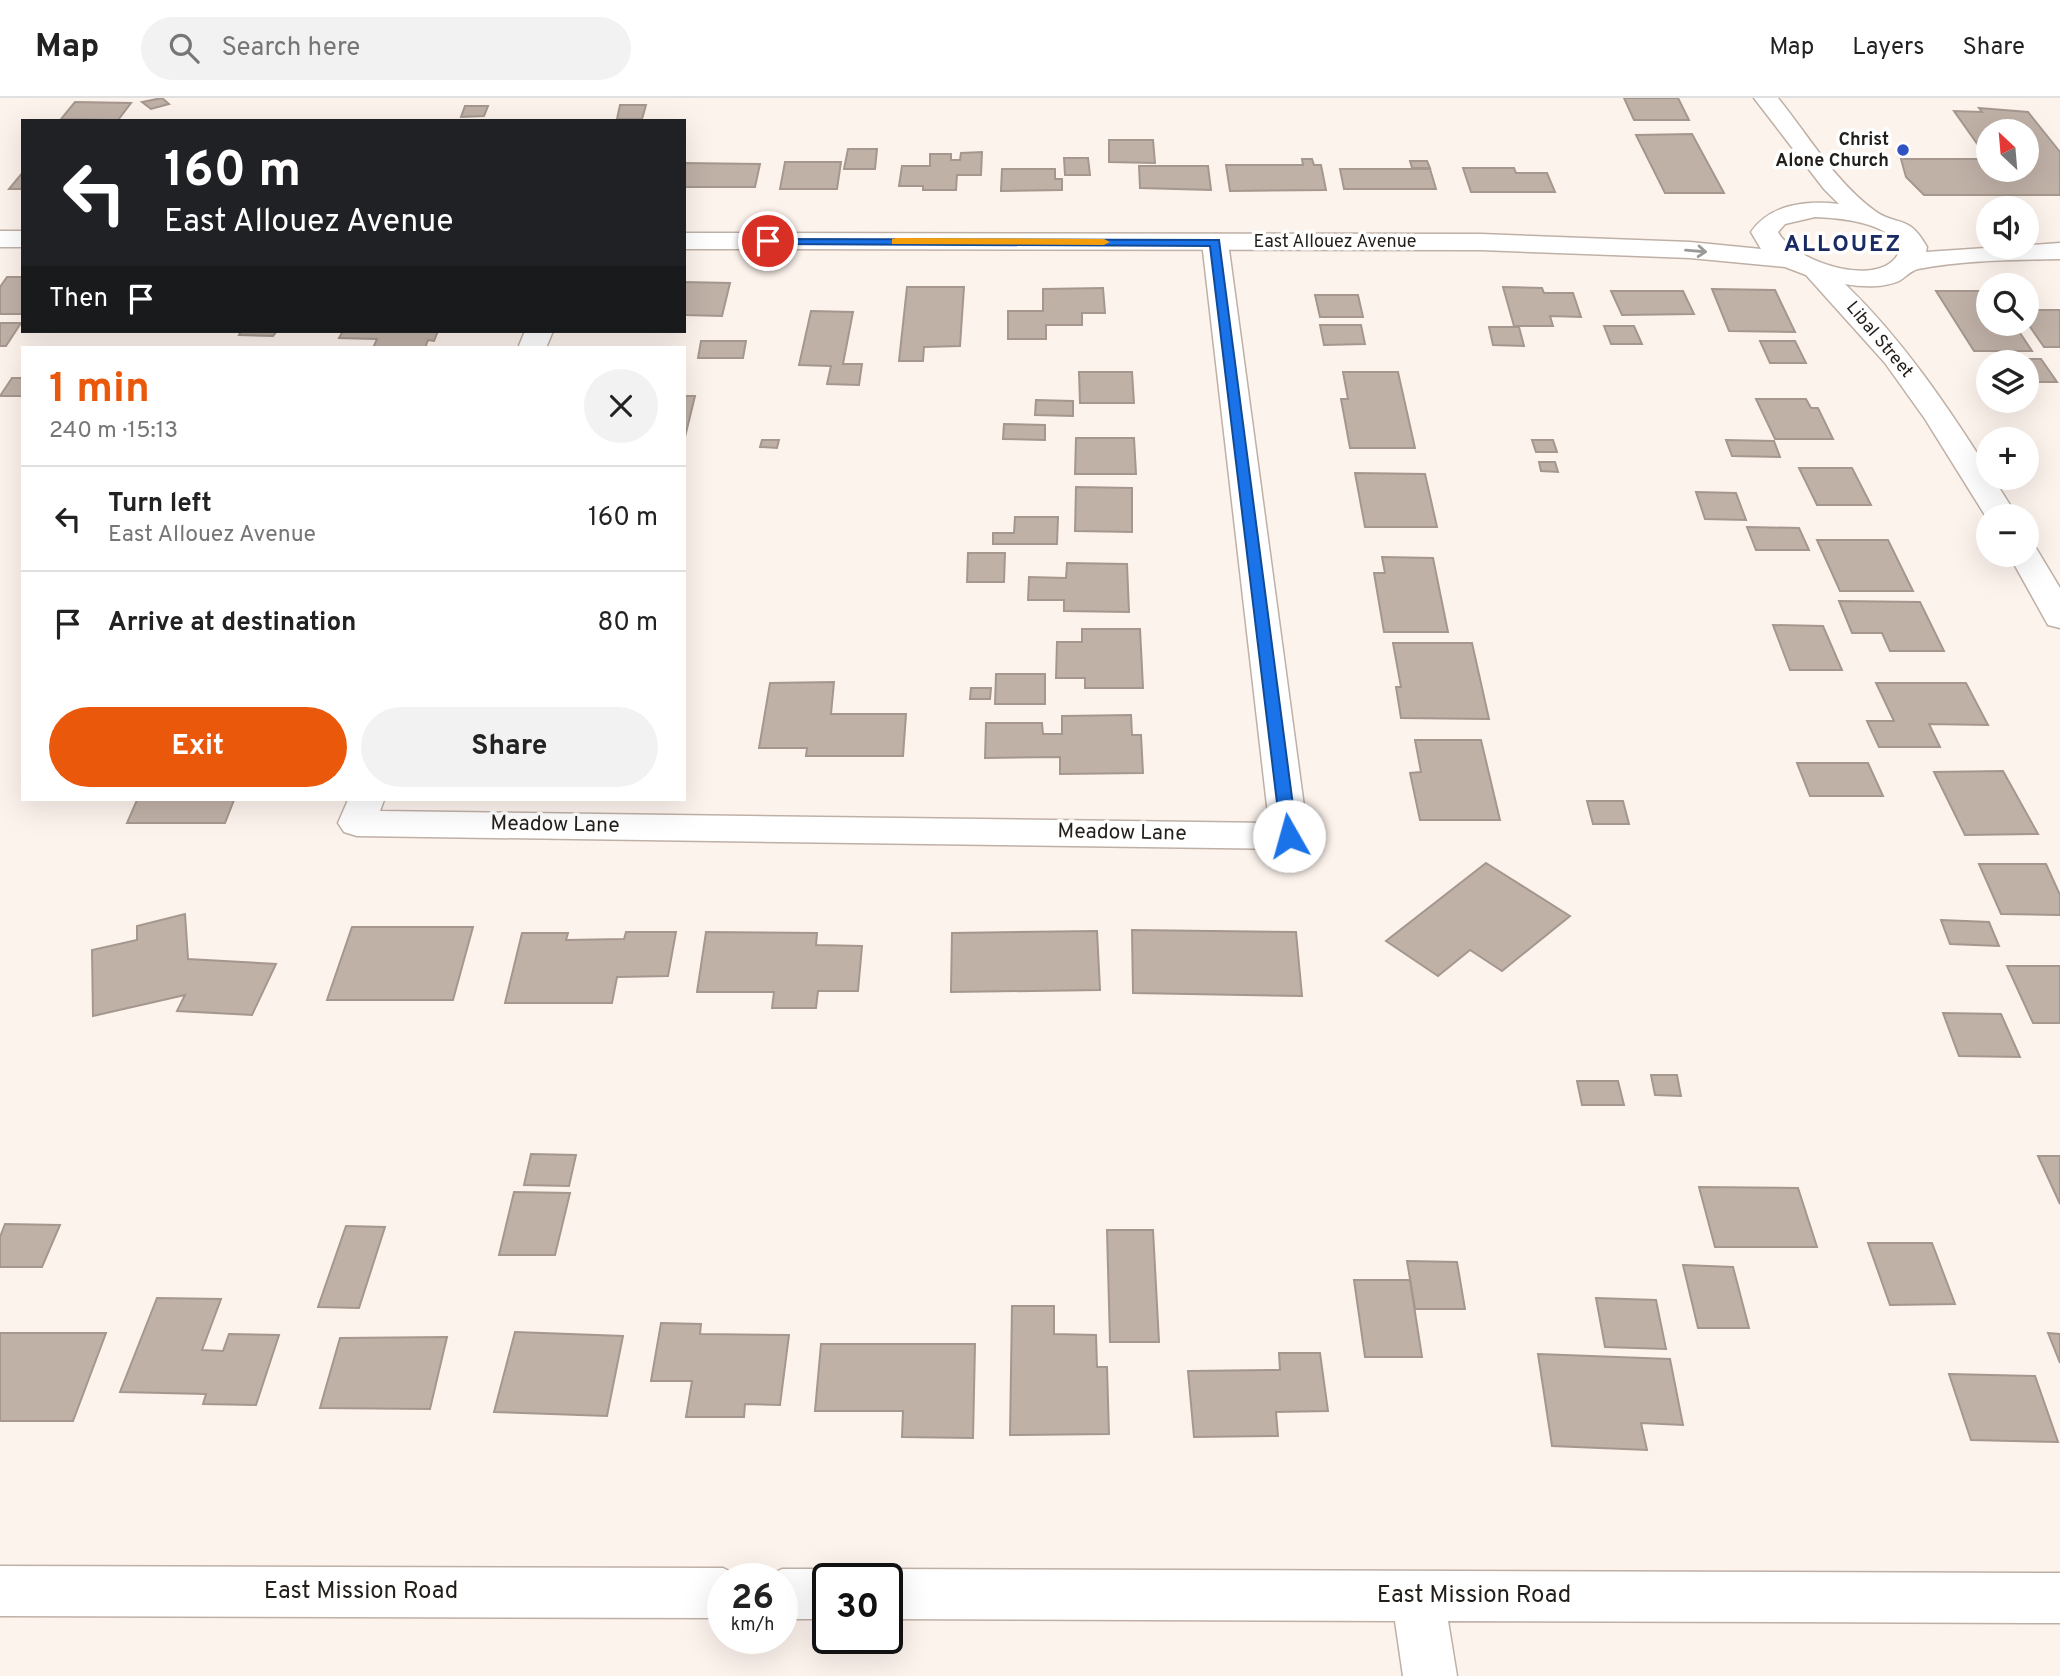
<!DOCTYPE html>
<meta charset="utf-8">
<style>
body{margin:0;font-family:Overpass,sans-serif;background:#f2f2f2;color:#222;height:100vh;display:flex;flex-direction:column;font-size:26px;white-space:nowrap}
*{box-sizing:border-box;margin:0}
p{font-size:23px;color:#767676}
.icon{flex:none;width:38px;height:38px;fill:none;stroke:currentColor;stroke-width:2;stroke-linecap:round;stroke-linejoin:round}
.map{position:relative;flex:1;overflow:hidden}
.drawer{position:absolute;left:21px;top:248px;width:665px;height:455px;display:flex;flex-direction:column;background:#fff;border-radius:0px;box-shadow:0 7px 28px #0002}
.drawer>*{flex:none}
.hud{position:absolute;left:21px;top:21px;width:665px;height:214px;border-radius:0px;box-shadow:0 7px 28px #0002;background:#202124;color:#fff;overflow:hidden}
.needle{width:46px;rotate:334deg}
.buttons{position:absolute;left:1976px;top:21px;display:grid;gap:14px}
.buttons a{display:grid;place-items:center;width:63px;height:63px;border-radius:50%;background:#fff;box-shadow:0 7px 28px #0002;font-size:35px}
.speed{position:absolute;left:707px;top:1465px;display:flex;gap:14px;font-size:35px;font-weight:700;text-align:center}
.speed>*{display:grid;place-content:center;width:91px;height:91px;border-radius:50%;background:#fff;box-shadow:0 7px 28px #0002;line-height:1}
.speed small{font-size:18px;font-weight:400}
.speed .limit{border:4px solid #111;border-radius:10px;background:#fff;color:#111}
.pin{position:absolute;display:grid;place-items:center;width:60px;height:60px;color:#fff;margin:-30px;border:4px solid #fff;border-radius:50%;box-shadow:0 2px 7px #0007}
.me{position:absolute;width:77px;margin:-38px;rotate:353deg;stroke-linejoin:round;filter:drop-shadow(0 0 5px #0008)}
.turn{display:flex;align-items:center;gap:24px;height:147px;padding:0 28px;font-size:32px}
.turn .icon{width:91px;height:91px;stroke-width:2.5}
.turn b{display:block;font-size:49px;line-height:60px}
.then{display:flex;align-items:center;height:66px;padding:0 28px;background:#0003;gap:14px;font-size:26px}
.round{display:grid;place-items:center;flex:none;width:74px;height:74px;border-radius:37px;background:#f2f2f2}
.overview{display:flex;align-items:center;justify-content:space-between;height:119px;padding:0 28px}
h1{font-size:42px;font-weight:700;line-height:52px;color:#ea580c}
.cta{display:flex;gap:14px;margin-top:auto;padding:14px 28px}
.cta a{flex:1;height:80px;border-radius:42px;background:#ea580c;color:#fff;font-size:28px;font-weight:700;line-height:80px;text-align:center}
.cta a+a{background:#f2f2f2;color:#222}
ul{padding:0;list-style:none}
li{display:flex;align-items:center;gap:21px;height:105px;padding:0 28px;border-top:2px solid #e0e0e0}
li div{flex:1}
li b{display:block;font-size:26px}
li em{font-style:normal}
header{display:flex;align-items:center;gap:42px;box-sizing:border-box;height:98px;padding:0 35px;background:#fff;border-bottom:2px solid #e0e0e0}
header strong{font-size:33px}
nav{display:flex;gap:38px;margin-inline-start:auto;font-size:24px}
.search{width:490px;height:63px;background:#f2f2f2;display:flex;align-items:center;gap:18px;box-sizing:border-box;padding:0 24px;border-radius:38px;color:#767676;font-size:26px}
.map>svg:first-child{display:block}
</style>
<header>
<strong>Map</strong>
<div class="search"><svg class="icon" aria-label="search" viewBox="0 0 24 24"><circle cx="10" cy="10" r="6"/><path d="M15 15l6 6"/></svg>Search here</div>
<nav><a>Map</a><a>Layers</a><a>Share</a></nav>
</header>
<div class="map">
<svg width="2060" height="1578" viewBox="0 0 2060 1578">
<rect width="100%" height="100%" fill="#fdf3ed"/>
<g fill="#c0b1a7" stroke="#a5978d" stroke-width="2">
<path d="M162,0L169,6L151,11L142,4Z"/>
<path d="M1624,0H1678L1689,22H1634Z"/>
<path d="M75,4L131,5L118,22L61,21Z"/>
<path d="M620,7H646L642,21H617Z"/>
<path d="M465,8H488L484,18L461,19Z"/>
<path d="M1979,10L2028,14L2060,54V97H1924L1906,79L1901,61H1988V72H2026V33H1988V61L1954,13L1982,14Z"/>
<path d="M1692,36L1724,95H1665L1636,37Z"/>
<path d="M1109,42H1153L1155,65L1109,64Z"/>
<path d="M848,51H877L875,71H844Z"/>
<path d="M982,54L981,77H957L956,92H923V88H899L902,68H930V56H951V62H960L961,55Z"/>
<path d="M1064,60H1088L1090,77H1065Z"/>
<path d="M1302,61H1312L1314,67H1321L1326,92L1230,93L1226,67H1303Z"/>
<path d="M1410,63H1427L1430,70H1412Z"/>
<path d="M785,64H841L837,91H780Z"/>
<path d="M684,65L760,66L755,89H684Z"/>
<path d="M1139,68H1208L1211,92L1140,90Z"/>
<path d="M1463,70H1514L1516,75H1547L1555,94H1471Z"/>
<path d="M1002,71H1055V81H1062V92L1001,93Z"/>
<path d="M1340,71H1430L1436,91H1344Z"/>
<path d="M23,74V91H9Z"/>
<path d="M7,179H23V216H0V189Z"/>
<path d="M684,184L730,185L722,218L684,217Z"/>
<path d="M907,189H964L960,248L924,249L923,263H899Z"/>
<path d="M1503,189L1542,190L1544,195H1573L1581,219L1550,218L1553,228H1514Z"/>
<path d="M1103,190L1105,215H1082V227H1046V241H1008V213H1043V191Z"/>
<path d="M1712,191L1775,192L1795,234L1729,233Z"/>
<path d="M1611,193H1683L1694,216L1622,217Z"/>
<path d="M1936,193H1988V226H2014L2032,253H1974Z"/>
<path d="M1315,197H1358L1363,219H1320Z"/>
<path d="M2026,212H2060V249H2044L2026,223Z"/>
<path d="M811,213L853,214L843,266H862L859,287L827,286L831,268L799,267Z"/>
<path d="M0,225H21L6,248H0Z"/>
<path d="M1320,227H1361L1365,246L1324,247Z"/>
<path d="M1604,228H1634L1642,246H1611Z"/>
<path d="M1489,229H1519L1524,248L1493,247Z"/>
<path d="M241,233H277L273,238L239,237Z"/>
<path d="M343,233H438L434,243L428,242L425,250H373L377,241L339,240Z"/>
<path d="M701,243H746L743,260H698Z"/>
<path d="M1760,243H1795L1806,265H1770Z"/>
<path d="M1998,261H2041L2057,284H2026V264H2000Z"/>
<path d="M1079,274H1132L1134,305H1080Z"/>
<path d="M1343,274H1398L1415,350H1350L1341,301H1348Z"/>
<path d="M12,280H23V298H0Z"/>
<path d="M684,298H695L684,343Z"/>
<path d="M1756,301H1806L1811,310H1818L1833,341H1775Z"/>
<path d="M1036,302L1073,303V318L1035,317Z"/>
<path d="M1004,326L1045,327V342L1003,341Z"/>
<path d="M1076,340H1134L1136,376H1075Z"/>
<path d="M762,342H779L777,350L760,349Z"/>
<path d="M1532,342H1553L1557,354H1536Z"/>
<path d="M1726,342L1774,343L1780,359L1732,358Z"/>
<path d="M1539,364H1555L1558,374L1541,373Z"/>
<path d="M1799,370H1852L1871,407H1817Z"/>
<path d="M1355,375L1425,376L1437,429H1365Z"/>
<path d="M1076,389L1132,390V434L1075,433Z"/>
<path d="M1696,394L1736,395L1746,422L1705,421Z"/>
<path d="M1015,419H1058L1057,446H993V435H1014Z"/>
<path d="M1747,429L1799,430L1809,452H1756Z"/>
<path d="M1817,442H1888L1913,493H1840Z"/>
<path d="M968,455H1005L1004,484H967Z"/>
<path d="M1382,459L1433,460L1448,534H1384L1374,475H1385Z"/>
<path d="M1067,465L1127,466L1129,514L1064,513V502H1028L1029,479L1066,480Z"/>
<path d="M1839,503L1920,504L1944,553H1890L1882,535H1852Z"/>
<path d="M1773,527L1823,528L1842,572H1790Z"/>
<path d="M1082,531H1140L1143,590H1085V580H1056L1057,544H1082Z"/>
<path d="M1393,545H1472L1489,621L1401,620L1396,589H1401Z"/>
<path d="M996,576H1045V606H995Z"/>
<path d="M834,584L831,616H906L903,658H806L807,650H759L770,585Z"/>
<path d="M1876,585H1966L1988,627L1929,626L1940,649H1879L1867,623H1894Z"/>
<path d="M971,590H991L990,601H970Z"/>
<path d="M1131,617L1132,637H1141L1143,675L1060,676V659L985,660L986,625H1042L1043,636H1062V618Z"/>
<path d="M1415,642H1481L1500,722H1420L1410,675L1421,674Z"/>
<path d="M1797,665H1868L1883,698H1810Z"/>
<path d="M2003,673L2038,736L1965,737L1934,674Z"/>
<path d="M137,702H234L225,725H127Z"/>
<path d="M1587,703H1623L1629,726H1593Z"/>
<path d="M1486,765L1570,818L1502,873L1470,852L1438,878L1386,843Z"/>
<path d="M1979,766H2046L2060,797V817L2001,816Z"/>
<path d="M185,816L188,861L276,866L252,917L177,913L185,897L93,918L92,852L137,842V828Z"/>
<path d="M1941,822L1989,824L1999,848L1950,846Z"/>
<path d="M352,829H473L453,902H327Z"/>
<path d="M1132,832L1296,834L1302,898L1133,895Z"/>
<path d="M1097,833L1100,892L951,894L952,835Z"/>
<path d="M626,834H676L668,878L617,879L612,905H505L522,835H568L566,842L624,841Z"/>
<path d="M706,834L817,835L816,847L862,848L858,893H818L816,910H772L774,894H697Z"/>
<path d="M2007,868H2060V925H2033Z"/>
<path d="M1943,915L2001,916L2020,959L1959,958Z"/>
<path d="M1651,977H1677L1681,998L1655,997Z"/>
<path d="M1577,983H1618L1624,1007H1582Z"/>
<path d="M531,1056L576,1057L569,1088L524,1087Z"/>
<path d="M2038,1058H2060V1106Z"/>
<path d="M1699,1089L1798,1090L1817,1149H1715Z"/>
<path d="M514,1094L570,1095L555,1157H499Z"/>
<path d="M5,1126L60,1127L42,1169H0V1139Z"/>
<path d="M346,1128L385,1129L359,1210L318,1209Z"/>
<path d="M1107,1132H1153L1159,1244H1110Z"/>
<path d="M1868,1145H1932L1955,1206L1890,1207Z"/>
<path d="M1407,1163L1457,1164L1465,1211H1415Z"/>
<path d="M1683,1167L1733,1169L1749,1230H1698Z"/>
<path d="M1354,1182H1410L1422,1259H1365Z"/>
<path d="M157,1200L221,1201L202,1252L223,1253L229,1236L279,1237L256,1307L203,1306L206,1296L120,1294Z"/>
<path d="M1596,1200L1656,1202L1666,1251L1605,1249Z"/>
<path d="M1012,1208H1054V1236L1096,1237L1097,1269H1107L1109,1336L1010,1337Z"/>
<path d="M661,1225L701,1226L700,1236L789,1237L780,1307L745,1306L744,1319H686L692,1283H651Z"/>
<path d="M515,1234L623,1238L607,1318L494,1314Z"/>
<path d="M0,1235H106L73,1323H0Z"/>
<path d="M2048,1235L2060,1236V1265Z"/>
<path d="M447,1239L430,1311L320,1310L340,1240Z"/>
<path d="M821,1246H975L973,1340L902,1339L903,1313H815Z"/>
<path d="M1279,1255H1320L1328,1313L1276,1314L1278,1338L1194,1339L1188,1273L1280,1272Z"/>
<path d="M1538,1256L1670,1261L1683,1327L1641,1325L1647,1352L1552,1348Z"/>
<path d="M1949,1276L2035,1278L2058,1344L1971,1342Z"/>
</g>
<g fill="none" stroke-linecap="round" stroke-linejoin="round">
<g stroke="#bfb0a6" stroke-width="3">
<g id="minor">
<path d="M1215,136L1224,138L1228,144L1308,738L1302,747L1289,751L357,738L344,734L338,725L348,702H384L380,713L1269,725L1202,144L1206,138Z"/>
<path d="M525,233H553L546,250H518Z"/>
<path d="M0,1468L723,1470L743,1480H723V1520L0,1518Z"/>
<path d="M782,1471H828L846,1478L828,1480V1521H782V1480H763Z"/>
<path d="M887,1471L2060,1475V1525L1448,1523L1457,1578H1403L1395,1523L887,1521V1480H868Z"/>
</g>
</g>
<g stroke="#bfb0a6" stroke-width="3">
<g id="tertiary">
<path d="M1754,0H1778C1808,37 1836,85 1875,113C1897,129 1908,115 1927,149L1926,154L2060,145V161C2013,162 1964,162 1918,171C1910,173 1906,179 1899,183C1884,190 1861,189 1845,186C1902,241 1946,306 1988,372V380H1993L2017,418H1988V422L1925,321L1885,265L1806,177L1785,169L1690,160L1481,152L684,151V135L1481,136L1690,144L1761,151L1751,134C1770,106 1807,102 1839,106L1824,91ZM1815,119C1840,120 1887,124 1901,149C1889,195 1794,165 1778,134L1785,126Z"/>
<rect x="0" y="133" width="23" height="16"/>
<path d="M2026,448L2036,450L2060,490V530L2048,527L2009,457H2026Z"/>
</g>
</g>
<use href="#minor" fill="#fff" fill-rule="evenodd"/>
<use href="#tertiary" fill="#fff" fill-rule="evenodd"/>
</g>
<defs><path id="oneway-shaft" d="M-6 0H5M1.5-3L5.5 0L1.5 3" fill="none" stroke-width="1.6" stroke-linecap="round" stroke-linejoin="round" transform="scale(1.75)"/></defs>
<use stroke="#9c9a98" href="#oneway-shaft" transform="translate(1696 153) rotate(5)"/>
<path fill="#1a73e8" stroke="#114b97" stroke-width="2" d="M764,141L1219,142L1297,738L1294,741L1289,743L1281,738L1210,148L768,146L764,145Z"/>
<path fill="#f59e0b" d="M896,140L1104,141L1110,144L1104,147L892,146V141Z"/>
<circle fill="#3053c3" stroke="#fff" stroke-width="2.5" cx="1903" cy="52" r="7"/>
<g text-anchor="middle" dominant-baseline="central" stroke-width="7" stroke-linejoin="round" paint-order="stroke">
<g font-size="18" font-weight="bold" fill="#231e1a" stroke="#fff" text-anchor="end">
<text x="1889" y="42">Christ<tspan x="1889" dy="21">Alone Church</tspan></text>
</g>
<g font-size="18" fill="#231e1a" stroke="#fff">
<text x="1335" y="144">East Allouez Avenue</text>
<text transform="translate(1879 242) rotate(50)">Libal Street</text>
</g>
<g font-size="21" fill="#231e1a" stroke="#fff">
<text transform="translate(555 727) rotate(1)">Meadow Lane</text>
<text transform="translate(1122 735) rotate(1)">Meadow Lane</text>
</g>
<g font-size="23" font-weight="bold" letter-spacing="2" fill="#192b62" stroke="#fff">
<text x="1843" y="147">ALLOUEZ</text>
</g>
<g font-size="24" fill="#231e1a" stroke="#fff">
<text x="361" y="1494">East Mission Road</text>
<text x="1474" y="1498">East Mission Road</text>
</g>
</g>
</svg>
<div class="buttons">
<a><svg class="needle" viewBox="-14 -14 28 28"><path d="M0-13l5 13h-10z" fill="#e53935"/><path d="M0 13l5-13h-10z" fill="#767676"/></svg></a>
<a><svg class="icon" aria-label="sound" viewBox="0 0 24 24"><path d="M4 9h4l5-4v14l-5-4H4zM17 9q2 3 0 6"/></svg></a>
<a><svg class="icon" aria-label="search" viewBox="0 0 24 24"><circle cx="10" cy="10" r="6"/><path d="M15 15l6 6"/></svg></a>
<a><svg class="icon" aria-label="layers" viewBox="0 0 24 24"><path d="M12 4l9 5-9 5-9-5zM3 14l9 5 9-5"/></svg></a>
<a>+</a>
<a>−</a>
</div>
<div class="speed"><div>26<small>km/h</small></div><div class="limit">30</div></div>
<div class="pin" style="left:768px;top:143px;background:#d93025"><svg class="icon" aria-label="arrive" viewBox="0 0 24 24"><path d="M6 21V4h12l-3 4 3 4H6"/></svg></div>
<svg class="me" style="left:1289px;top:738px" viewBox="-20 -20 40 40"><circle r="19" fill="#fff"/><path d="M0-13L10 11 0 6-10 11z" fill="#1a73e8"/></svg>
<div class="hud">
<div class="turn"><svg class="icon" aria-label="left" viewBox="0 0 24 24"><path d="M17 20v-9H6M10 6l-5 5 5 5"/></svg><div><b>160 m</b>East Allouez Avenue</div></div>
<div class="then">Then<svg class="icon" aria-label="arrive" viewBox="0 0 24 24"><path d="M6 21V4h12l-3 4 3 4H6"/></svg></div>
</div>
<section class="drawer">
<div class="overview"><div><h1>1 min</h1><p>240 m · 15:13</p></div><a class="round"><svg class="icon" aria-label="close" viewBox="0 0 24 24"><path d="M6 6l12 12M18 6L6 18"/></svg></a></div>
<ul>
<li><svg class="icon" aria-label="left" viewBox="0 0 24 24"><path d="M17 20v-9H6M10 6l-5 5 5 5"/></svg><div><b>Turn left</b><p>East Allouez Avenue</p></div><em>160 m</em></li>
<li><svg class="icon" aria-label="arrive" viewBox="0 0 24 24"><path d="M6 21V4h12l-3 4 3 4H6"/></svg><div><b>Arrive at destination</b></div><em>80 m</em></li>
</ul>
<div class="cta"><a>Exit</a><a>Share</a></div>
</section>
</div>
